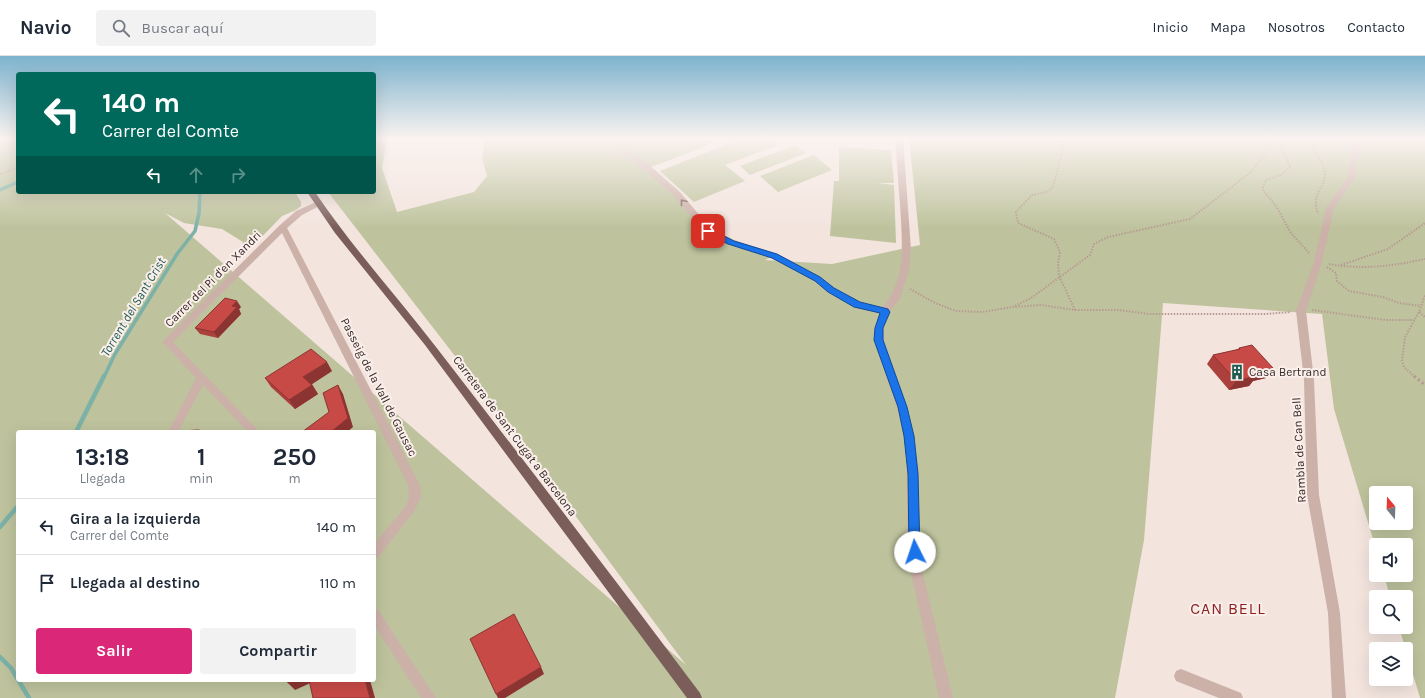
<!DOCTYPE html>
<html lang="es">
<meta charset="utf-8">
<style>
body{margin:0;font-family:Karla,sans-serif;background:#f2f2f3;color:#1f2937;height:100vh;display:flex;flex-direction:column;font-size:15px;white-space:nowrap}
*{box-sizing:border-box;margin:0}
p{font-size:13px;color:#747a83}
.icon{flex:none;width:22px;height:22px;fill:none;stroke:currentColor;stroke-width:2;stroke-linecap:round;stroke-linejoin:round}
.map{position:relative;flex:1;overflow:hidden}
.side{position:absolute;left:16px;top:374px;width:360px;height:252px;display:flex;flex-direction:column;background:#fff;border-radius:4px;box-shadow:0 4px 16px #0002}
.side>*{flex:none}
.banner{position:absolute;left:16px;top:16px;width:360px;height:122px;border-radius:4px;box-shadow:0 4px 16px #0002;background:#00695c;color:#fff;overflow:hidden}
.needle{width:26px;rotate:341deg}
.controls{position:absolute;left:1369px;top:430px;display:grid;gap:8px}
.controls a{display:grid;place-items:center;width:44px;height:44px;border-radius:4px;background:#fff;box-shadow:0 4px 16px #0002;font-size:20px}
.pin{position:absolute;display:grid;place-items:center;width:34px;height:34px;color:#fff;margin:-17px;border-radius:8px;box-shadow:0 2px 6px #0006}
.me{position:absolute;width:44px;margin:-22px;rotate:356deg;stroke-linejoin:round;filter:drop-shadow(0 0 3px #0008)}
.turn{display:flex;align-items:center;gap:14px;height:84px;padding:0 20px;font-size:18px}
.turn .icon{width:52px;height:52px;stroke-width:2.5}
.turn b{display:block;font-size:28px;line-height:34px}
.lanes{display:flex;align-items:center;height:38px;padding:0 20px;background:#0003;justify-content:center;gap:20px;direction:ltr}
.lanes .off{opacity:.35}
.eta{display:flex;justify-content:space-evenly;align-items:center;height:68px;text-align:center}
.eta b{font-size:24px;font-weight:700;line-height:28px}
.action{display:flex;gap:8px;margin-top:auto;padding:8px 20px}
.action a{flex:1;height:46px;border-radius:4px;background:#db2777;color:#fff;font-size:16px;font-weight:700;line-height:46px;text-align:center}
.action a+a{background:#f2f2f3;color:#1f2937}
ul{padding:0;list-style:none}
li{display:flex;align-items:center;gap:12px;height:56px;padding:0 20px;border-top:1px solid #e0e1e3}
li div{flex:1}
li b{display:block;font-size:15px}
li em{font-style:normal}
header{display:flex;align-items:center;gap:24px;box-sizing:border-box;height:56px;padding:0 20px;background:#fff;border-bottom:1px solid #e0e1e3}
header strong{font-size:19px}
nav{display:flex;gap:22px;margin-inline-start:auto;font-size:14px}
.search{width:280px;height:36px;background:#f2f2f3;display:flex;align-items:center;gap:10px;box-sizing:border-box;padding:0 14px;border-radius:4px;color:#747a83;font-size:15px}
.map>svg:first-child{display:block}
</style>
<header>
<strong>Navio</strong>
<div class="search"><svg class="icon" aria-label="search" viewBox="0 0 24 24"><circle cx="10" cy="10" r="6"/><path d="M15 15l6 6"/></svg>Buscar aquí</div>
<nav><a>Inicio</a><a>Mapa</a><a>Nosotros</a><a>Contacto</a></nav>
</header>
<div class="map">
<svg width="1425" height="642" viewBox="0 0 1425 642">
<rect width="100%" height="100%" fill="#f3e4de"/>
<g fill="#bec39d" fill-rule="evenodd">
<path d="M0,82H18V136H295L301,146V150L296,154L282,160L238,205L243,186L222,173L184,167L165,157L686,609L503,362L328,136H374V82H389L387,84L382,112L397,156L474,136L487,120L482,102L485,82H717L702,92L648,112L708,175L774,200L765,204L832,208L920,189L909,82H1425V642H1420L1399,571H1406V541H1390L1384,519H1406V489H1376V493L1334,353L1322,258L1163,247L1144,484L1115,642H0ZM18,376H374V624H18ZM1376,437H1406V467H1376Z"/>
<path d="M742,82H769L778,89L725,109L745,125L694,146L660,115Z"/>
<path d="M795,89L806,97L750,119L740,110Z"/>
<path d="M839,91L891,94L894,127H877L894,129L896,187L830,180L834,125H839Z"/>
<path d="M814,99L832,114L778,136L760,120Z"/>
</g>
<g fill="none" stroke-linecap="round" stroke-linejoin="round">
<g stroke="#7cb1a7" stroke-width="3.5">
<path d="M0,134L18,126"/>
<path d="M104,321L115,298L177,198L195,175L199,157L200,136"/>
</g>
<g stroke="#7cb1a7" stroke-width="4.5">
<path d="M76,376L104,320"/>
<path d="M0,471L18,450"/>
<path d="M0,601L11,612L29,642"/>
</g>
<g stroke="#b79b93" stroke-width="2" stroke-dasharray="1.5 1.5" stroke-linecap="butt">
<path d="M1063,82L1062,97L1053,131L1047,136L1032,139L1016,156L1018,167L1054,183L1060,196L1058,207L1059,220L1075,254"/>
<path d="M1273,82L1284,97L1290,111L1281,119L1266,124L1262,133L1276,150L1291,177L1309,197"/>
<path d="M1304,82C1311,92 1326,106 1325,120C1323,136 1311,137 1318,158"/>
<path d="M0,118L18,111"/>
<path d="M1329,208C1362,214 1393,210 1425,203"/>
<path d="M1341,209L1388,193L1425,167"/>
<path d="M1327,211L1336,217L1337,225L1349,235L1383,241L1399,247L1421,250"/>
<path d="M910,233L935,247L956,255L982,256L1013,251L1041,249L1075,254H1119L1149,258H1266L1291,256"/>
<path d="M1015,250L1031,242L1090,199L1094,188L1108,181L1190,163L1250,117L1278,82"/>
<path d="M1312,254L1386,264H1414"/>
<path d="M1419,256L1425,261"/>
<path d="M1415,321L1404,311L1402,305L1405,281L1419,256L1425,239"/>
</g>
<g stroke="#b79b93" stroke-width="3" stroke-dasharray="2.5 2.5" stroke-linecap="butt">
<path d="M1414,320L1425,329"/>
<path d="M100,624H104"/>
</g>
<g fill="#ccb1a9" fill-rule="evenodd">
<path d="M600,82H609L648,108L680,136L711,173L734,184L777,198L821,221L834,232L860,246L883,251C907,222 902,184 900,149C898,127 897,105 895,82H903L911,194L909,214L900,243L889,256L884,272V285L907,351L914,380L919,418V485L923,518L953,642H939L911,518L907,485V418L904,380L897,351L874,285V272L880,257L854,251L828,236L815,225L771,202L728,188L705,177L674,140L642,112Z"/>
<path d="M1353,82H1361L1355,122L1334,152L1322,206L1306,255L1314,324L1319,439L1340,557L1346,642H1332L1328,557L1307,439L1304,324L1296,255L1314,206L1326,152L1347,122Z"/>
<path d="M316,146H319L323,148L302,159L287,172L420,429L421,441L414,456L378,501L374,502V488L406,450L409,441L408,429L282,177L173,286L260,376H248L203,329L178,376H168L196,322L164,288L162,286L164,284L280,169L296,155Z"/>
<path d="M374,552L378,554L436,642H421L374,569Z"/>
<path d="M1181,613L1241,637L1243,642H1219L1176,625L1174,620L1176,615Z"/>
</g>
<path fill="#7b5e5a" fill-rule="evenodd" d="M307,136H315C352,191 396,239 436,291C525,406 613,521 700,637L702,642H687L425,289L335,177Z"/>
</g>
<g fill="#ac403d">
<path d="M241,251L239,253L241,258L218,282L200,278L195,272Z"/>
<path d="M1239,292L1273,312L1266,322L1253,325L1249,330L1229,334L1207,308L1213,299L1237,294Z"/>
<path d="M332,315L312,328L318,338L295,353L271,331L265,322Z"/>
</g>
<g fill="#8c3432">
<path d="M237,245L241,251L239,253L241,258L218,282L214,276L232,250Z"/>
<path d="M327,306L332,315L309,330L303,321Z"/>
<path d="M1273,312L1266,322L1253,325L1249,330L1229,334L1236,325L1254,317Z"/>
<path d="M312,329L318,338L295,353L289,344Z"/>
<path d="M338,329L343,338L353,371L347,376H331Z"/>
<path d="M541,611L544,618L505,642H498L496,638Z"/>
<path d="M295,624H314L315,625L295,634L288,627Z"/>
<path d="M365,624H370L375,642H370Z"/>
</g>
<g fill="#c84a47" stroke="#8c3432">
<path d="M225,242L237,245L232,250L237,251L214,276L195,272Z"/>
<path d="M1252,289L1273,312L1254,317L1257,320L1236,325L1213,299L1240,293L1239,292Z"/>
<path d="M311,293L327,306L303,321L312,329L289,344L265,322Z"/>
<path d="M338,329L348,362L331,376H302L329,356L323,337Z"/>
<path d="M199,374L202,376H179L180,375Z"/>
<path d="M514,558L541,611L496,638L470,583Z"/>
<path d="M287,624H295L288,627Z"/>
<path d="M309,624H365L370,642H313Z"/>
</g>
<defs><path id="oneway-chevron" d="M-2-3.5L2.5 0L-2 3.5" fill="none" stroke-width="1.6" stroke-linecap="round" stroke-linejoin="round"/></defs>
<use stroke="#7b6763" href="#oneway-chevron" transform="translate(683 146) rotate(-128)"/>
<linearGradient id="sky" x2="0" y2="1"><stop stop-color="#7db3ce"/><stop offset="0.48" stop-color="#faf3f0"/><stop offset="1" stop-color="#faf3f0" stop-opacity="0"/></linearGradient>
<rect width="1425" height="172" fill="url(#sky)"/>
<path fill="#1a73e8" stroke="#114b97" d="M708,172L734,185L777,198L820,221L834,232L860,246L888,253L890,256L883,272V284L907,351L914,380L918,418L920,496L918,500L915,501L911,500L909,496L908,418L904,380L898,351L874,284L875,272L880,257L854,251L828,236L815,225L772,202L728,188L705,177V173Z"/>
<defs>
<g id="building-bare" transform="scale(1.2)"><path d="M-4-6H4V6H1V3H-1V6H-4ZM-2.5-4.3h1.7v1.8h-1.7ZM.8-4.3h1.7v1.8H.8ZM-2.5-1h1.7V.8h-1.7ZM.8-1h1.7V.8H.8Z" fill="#1e5b51" stroke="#faefea" stroke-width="2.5" paint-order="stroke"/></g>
</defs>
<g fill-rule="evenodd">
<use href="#building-bare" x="1237" y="316"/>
</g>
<g text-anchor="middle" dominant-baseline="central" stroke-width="4" stroke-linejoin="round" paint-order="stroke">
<g font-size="12" fill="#392b29" stroke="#faefea">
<text transform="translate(213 223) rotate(-45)">Carrer del Pi d'en Xandri</text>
<text transform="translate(379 331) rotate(63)">Passeig de la Vall de Gausac</text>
<text transform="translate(515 380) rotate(53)">Carretera de Sant Cugat a Barcelona</text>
<text transform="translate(1299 394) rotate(-93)">Rambla de Can Bell</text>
</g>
<g font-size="12" fill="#392b29" stroke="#faefea" text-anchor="start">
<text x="1249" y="316">Casa Bertrand</text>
</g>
<g font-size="13" font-style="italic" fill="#1e5b51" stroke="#faefea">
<text transform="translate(133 251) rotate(-59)">Torrent del Sant Crist</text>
</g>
<g font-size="16" letter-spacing="1" fill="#892221" stroke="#faefea">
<text x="1228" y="552">CAN BELL</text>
</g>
</g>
</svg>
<div class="controls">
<a><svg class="needle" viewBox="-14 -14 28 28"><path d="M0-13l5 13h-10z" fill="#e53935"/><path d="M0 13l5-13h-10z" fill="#747a83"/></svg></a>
<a><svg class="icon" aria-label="sound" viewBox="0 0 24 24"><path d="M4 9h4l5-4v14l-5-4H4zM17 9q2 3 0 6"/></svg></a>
<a><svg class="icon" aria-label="search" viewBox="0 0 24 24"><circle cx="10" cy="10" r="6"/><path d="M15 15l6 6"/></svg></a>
<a><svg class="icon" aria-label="layers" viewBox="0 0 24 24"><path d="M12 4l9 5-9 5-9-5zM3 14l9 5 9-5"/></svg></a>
</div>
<div class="pin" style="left:708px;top:175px;background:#d93025"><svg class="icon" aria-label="arrive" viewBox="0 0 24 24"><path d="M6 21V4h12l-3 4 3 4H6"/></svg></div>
<svg class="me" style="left:915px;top:496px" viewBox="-20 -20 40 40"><circle r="19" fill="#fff"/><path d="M0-13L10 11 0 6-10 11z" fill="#1a73e8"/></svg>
<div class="banner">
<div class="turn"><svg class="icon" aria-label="left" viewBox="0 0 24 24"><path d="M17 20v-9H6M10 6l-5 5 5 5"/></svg><div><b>140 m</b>Carrer del Comte</div></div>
<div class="lanes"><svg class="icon" aria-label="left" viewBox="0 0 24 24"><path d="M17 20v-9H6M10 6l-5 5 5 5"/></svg><svg class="icon off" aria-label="ahead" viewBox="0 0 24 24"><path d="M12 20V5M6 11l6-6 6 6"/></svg><svg class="icon off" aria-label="right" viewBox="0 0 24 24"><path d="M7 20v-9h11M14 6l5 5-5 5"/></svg></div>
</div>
<section class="side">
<div class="eta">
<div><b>13:18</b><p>Llegada</p></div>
<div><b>1</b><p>min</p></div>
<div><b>250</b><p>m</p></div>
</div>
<ul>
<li><svg class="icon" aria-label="left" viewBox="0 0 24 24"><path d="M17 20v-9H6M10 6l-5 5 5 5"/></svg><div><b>Gira a la izquierda</b><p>Carrer del Comte</p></div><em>140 m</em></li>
<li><svg class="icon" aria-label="arrive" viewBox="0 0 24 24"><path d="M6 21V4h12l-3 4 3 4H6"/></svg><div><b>Llegada al destino</b></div><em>110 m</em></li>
</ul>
<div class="action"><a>Salir</a><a>Compartir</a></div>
</section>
</div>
